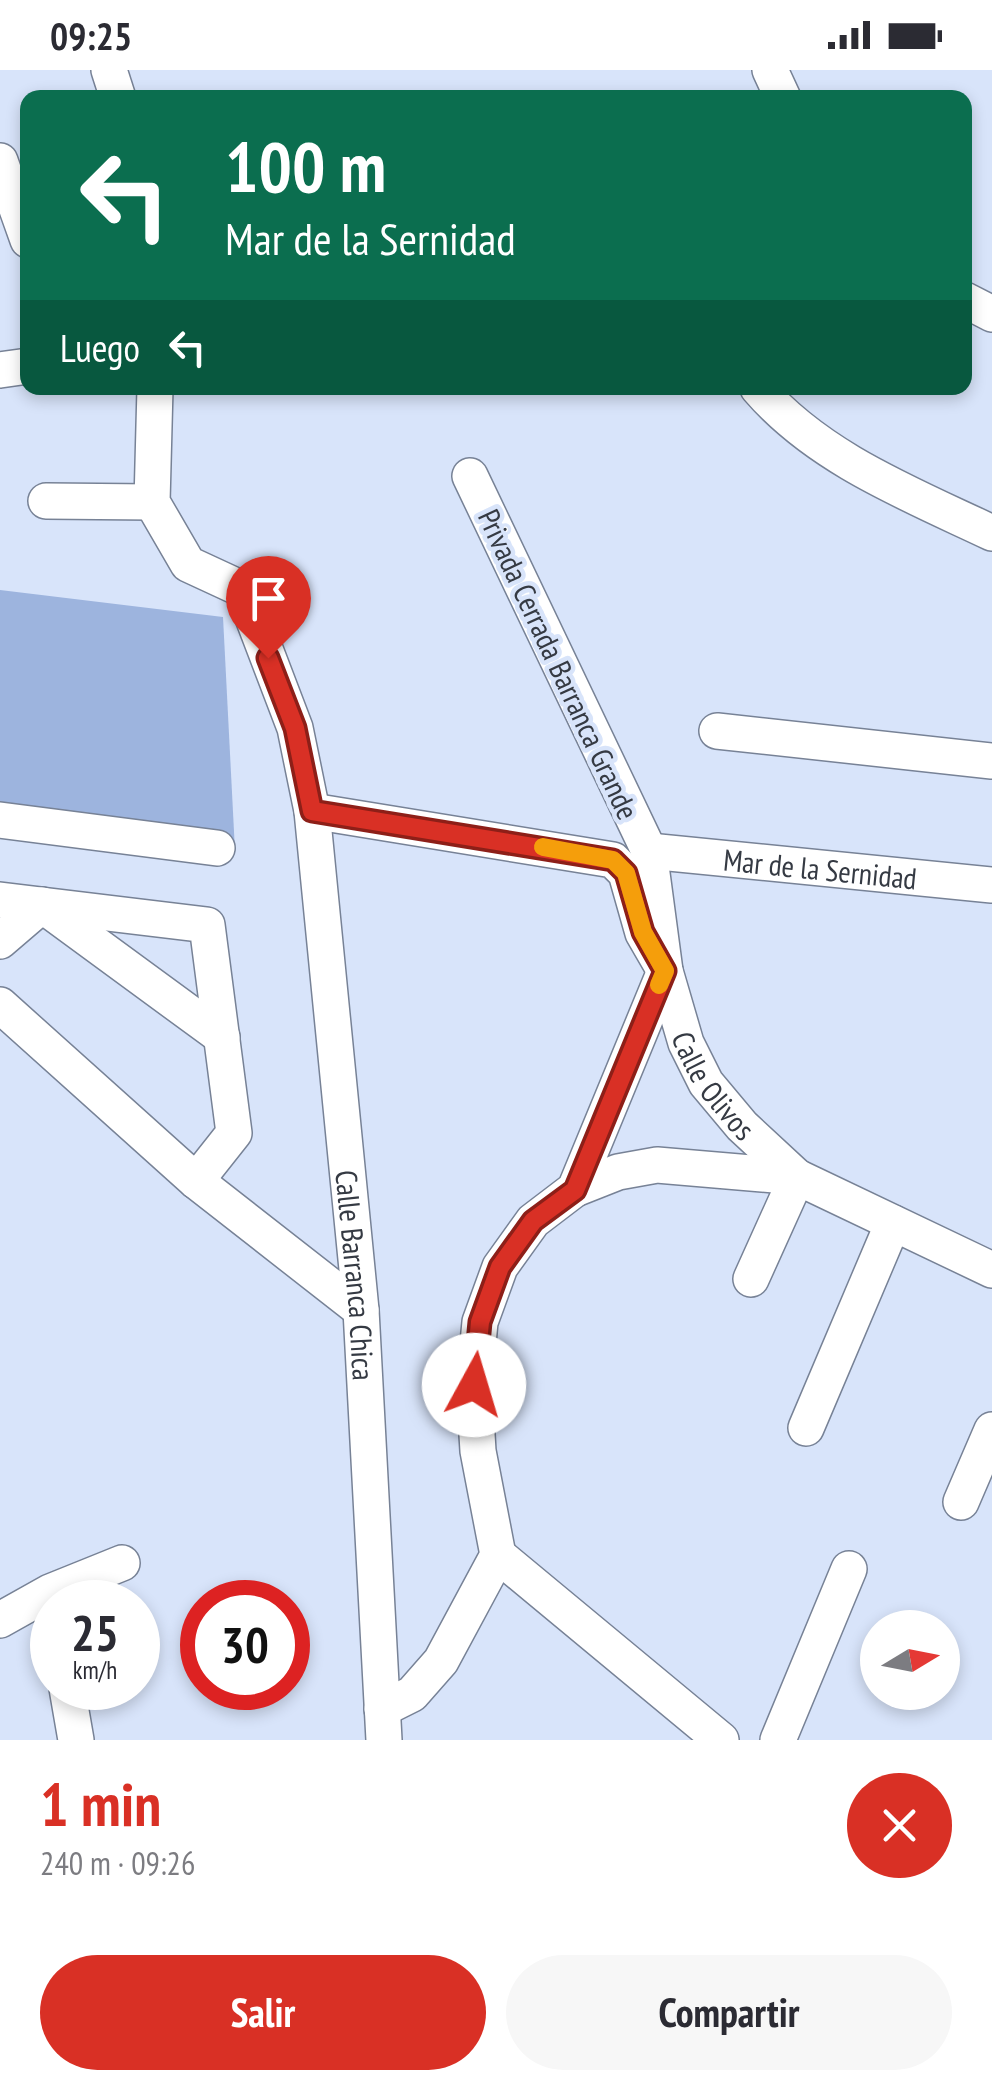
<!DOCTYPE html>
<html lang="es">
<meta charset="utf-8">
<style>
body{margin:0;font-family:"PT Sans Narrow",sans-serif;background:#f7f7f7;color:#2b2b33;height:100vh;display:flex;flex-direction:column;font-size:38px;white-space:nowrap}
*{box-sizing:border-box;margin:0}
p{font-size:32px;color:#7c7c81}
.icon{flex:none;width:55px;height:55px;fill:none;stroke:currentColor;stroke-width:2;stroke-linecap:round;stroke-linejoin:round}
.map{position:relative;height:1670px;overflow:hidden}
.details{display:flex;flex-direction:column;background:#fff;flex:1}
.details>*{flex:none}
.top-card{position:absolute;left:20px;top:20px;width:952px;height:305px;border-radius:20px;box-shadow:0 5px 15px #0003;background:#0b6e4f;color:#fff;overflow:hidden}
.needle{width:65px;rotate:80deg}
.fabs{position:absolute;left:860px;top:1540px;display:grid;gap:20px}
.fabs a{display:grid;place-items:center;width:100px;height:100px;border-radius:50%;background:#fff;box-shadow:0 5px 15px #0003;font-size:50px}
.speed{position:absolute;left:30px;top:1510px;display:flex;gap:20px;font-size:50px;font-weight:700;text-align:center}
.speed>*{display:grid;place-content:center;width:130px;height:130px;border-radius:50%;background:#fff;box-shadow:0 5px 15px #0003;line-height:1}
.speed small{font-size:25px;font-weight:400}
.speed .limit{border:15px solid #d22;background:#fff;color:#111}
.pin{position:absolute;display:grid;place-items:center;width:85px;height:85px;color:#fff;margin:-102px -42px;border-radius:50% 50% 50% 0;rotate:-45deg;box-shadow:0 0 10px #0007}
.pin .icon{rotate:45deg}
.me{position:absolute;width:110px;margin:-55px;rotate:6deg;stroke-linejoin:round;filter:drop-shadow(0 0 8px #0008)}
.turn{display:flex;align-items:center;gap:35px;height:210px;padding:0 40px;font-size:45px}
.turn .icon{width:130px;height:130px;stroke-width:2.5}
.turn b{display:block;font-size:70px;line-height:85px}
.then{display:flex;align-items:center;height:95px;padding:0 40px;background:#0003;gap:20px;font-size:38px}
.round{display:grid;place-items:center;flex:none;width:105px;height:105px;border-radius:52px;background:#f7f7f7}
.summary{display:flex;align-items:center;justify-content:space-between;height:170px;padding:0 40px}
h1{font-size:60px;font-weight:700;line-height:75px;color:#d93025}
.button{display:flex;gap:20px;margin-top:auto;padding:20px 40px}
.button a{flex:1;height:115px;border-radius:60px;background:#d93025;color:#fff;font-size:40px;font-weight:700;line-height:115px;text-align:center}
.button a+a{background:#f7f7f7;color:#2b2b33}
.status{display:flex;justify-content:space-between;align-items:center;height:70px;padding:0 50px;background:#fff;direction:ltr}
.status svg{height:28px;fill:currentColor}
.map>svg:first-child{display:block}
</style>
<div class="status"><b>09:25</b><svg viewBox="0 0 49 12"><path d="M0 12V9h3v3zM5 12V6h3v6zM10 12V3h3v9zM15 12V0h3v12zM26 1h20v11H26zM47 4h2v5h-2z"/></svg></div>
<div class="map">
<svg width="992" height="1670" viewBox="0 0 992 1670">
<rect width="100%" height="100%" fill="#d8e4fa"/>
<path fill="#9db4de" d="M0,520L223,547L235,781L0,745Z"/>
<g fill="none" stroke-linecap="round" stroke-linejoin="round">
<g stroke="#778296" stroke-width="38">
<g id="street">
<path d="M109,0L118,28"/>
<path d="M770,0L783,28"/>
<path d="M0,91L28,170"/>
<path d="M965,230L992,244"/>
<path d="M0,300L28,296"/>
<path id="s1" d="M155,318L152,432L188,494L242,519L295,658L312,741L361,1240L384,1670"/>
<path d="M758,318C818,388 910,424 992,463"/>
<path d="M46,431L152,432"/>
<path d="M717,661L992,691"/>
<path id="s2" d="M312,741L613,790L626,803L643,863L665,901L686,973L706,1013L742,1056L797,1107L992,1200"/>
<path d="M0,750L217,778"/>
<path id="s3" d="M649,781L992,815"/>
<path d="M0,830L207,855L234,1063L196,1111"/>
<path d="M0,871L42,835L222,967"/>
<path d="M0,935L196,1111L361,1240"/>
<path d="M575,1119L618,1102L657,1095L797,1107"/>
<path d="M751,1209L797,1107"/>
<path d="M806,1358L893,1153"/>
<path d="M961,1432L992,1360"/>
<path d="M498,1485L721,1670"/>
<path d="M0,1550L50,1522L122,1493"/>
<path d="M67,1618L76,1670"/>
<path d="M382,1639L412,1624L441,1591L498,1485L478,1381L474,1315L480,1252L500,1197L533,1151L575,1119L665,901L649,781L470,406"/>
<path d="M778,1670L849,1499"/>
</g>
</g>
<use href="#street" stroke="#fff" stroke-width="35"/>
</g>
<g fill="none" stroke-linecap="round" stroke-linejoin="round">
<g stroke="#8d1f18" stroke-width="25">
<path id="route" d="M268,588L295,658L312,741L613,790L626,803L643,862L665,901L575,1120L533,1151L500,1197L480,1252L474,1315"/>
</g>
<use href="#route" stroke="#d93025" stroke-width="18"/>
<path stroke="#f59e0b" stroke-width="18" d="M543,777L613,790L626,803L643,862L665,901L659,915"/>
</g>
<g text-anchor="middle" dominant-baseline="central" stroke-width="9" stroke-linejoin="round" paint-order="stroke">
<g font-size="30" fill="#353a43" stroke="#d8e4fa">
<text transform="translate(559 594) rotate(65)">Privada Cerrada Barranca Grande</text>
<text stroke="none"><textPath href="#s3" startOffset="172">Mar de la Sernidad</textPath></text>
<text stroke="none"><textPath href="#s2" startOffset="555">Calle Olivos</textPath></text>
<text stroke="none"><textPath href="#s1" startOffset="945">Calle Barranca Chica</textPath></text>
</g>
</g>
</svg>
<div class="fabs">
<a><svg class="needle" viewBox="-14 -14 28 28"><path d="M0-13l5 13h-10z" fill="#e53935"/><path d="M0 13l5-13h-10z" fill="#7c7c81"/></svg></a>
</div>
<div class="speed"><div>25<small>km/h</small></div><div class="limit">30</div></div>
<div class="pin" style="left:268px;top:588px;background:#d93025"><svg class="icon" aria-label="arrive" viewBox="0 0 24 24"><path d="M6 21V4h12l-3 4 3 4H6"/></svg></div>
<svg class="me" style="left:474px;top:1315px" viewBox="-20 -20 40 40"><circle r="19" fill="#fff"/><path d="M0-13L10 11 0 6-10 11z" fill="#d93025"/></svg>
<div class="top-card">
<div class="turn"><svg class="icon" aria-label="left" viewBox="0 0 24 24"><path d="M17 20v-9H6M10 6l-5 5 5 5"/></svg><div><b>100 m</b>Mar de la Sernidad</div></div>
<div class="then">Luego<svg class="icon" aria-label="left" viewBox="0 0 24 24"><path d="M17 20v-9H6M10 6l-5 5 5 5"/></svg></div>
</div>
</div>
<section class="details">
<div class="summary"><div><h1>1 min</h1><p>240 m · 09:26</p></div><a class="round" style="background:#d93025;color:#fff"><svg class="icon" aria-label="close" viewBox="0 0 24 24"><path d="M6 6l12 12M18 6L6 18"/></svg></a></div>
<div class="button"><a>Salir</a><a>Compartir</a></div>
</section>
